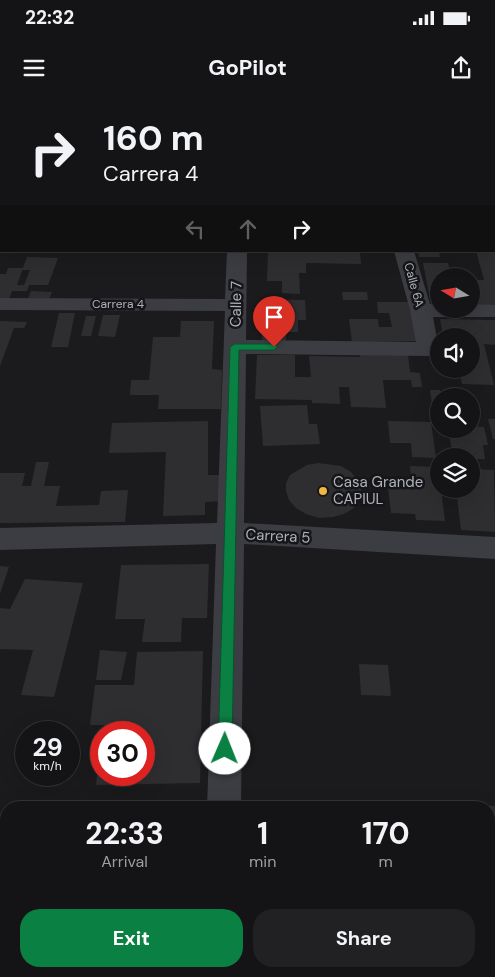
<!DOCTYPE html>
<style>
body{margin:0;font-family:"DM Sans",sans-serif;background:#212123;color:#f1f3f6;height:100vh;display:flex;flex-direction:column;font-size:19px;white-space:nowrap}
*{box-sizing:border-box;margin:0}
p{font-size:16px;color:#9d9ea1}
.icon{flex:none;width:28px;height:28px;fill:none;stroke:currentColor;stroke-width:2;stroke-linecap:round;stroke-linejoin:round}
.map{position:relative;flex:1;overflow:hidden}
.panel{position:absolute;left:0px;top:701px;width:495px;height:176px;display:flex;flex-direction:column;background:#141416;border-radius:20px 20px 0 0;box-shadow:0 5px 20px #0002,0 0 0 1px #333335}
.panel>*{flex:none}
.hud{position:absolute;left:0px;top:0px;width:495px;height:152px;box-shadow:0 5px 20px #0002,0 0 0 1px #333335;background:#141416;color:#f1f3f6;overflow:hidden}
.needle{width:32px;rotate:281deg}
.controls{position:absolute;left:430px;top:168px;display:grid;gap:10px}
.controls a{display:grid;place-items:center;width:50px;height:50px;border-radius:50%;background:#141416;box-shadow:0 5px 20px #0002,0 0 0 1px #333335;font-size:25px}
.speed{position:absolute;left:15px;top:621px;display:flex;gap:10px;font-size:25px;font-weight:700;text-align:center}
.speed>*{display:grid;place-content:center;width:65px;height:65px;border-radius:50%;background:#141416;box-shadow:0 5px 20px #0002,0 0 0 1px #333335;line-height:1}
.speed small{font-size:12px;font-weight:400}
.speed .limit{border:8px solid #d22;background:#fff;color:#111}
.pin{position:absolute;display:grid;place-items:center;width:42px;height:42px;color:#fff;margin:-51px -21px;border-radius:50% 50% 50% 0;rotate:-45deg;box-shadow:0 0 5px #0007}
.pin .icon{rotate:45deg}
.me{position:absolute;width:55px;margin:-28px;rotate:1deg;stroke-linejoin:round;filter:drop-shadow(0 0 4px #0008)}
.turn{display:flex;align-items:center;gap:18px;height:105px;padding:0 20px;font-size:22px}
.turn .icon{width:65px;height:65px;stroke-width:2.5}
.turn b{display:block;font-size:35px;line-height:42px}
.lanes{display:flex;align-items:center;height:48px;padding:0 20px;background:#0003;justify-content:center;gap:25px;direction:ltr}
.lanes .off{opacity:.35}
.eta{display:flex;justify-content:space-evenly;align-items:center;height:85px;text-align:center}
.eta b{font-size:30px;font-weight:700;line-height:35px}
.action{display:flex;gap:10px;margin-top:auto;padding:10px 20px}
.action a{flex:1;height:58px;border-radius:20px;background:#0b8043;color:#fff;font-size:20px;font-weight:700;line-height:58px;text-align:center}
.action a+a{background:#212123;color:#f1f3f6}
.status{display:flex;justify-content:space-between;align-items:center;height:35px;padding:0 25px;background:#141416;direction:ltr}
.status svg{height:14px;fill:currentColor}
header{display:flex;justify-content:space-between;align-items:center;height:65px;padding:0 20px;background:#141416;font-size:22px;font-weight:700}
.map>svg:first-child{display:block}
</style>
<div class="status"><b>22:32</b><svg viewBox="0 0 49 12"><path d="M0 12V9h3v3zM5 12V6h3v6zM10 12V3h3v9zM15 12V0h3v12zM26 1h20v11H26zM47 4h2v5h-2z"/></svg></div>
<header><svg class="icon" aria-label="menu" viewBox="0 0 24 24"><path d="M4 6h16M4 12h16M4 18h16"/></svg>GoPilot<svg class="icon" aria-label="share" viewBox="0 0 24 24"><path d="M12 15V3M7 8l5-5 5 5M5 13v7h14v-7"/></svg></header>
<div class="map">
<svg width="495" height="877" viewBox="0 0 495 877">
<rect width="100%" height="100%" fill="#1b1b1d"/>
<g fill="#2e2e31">
<path d="M268,151H360L361,164L306,163V173H299L300,194L282,193V181H267Z"/>
<path d="M418,151H439L440,157H419Z"/>
<path d="M476,151H495V205H471V180H484Z"/>
<path d="M27,157L58,158L48,185H29L27,191H12L9,199H0V174H6L8,168H23L17,185H24L30,170H22Z"/>
<path d="M423,163H448L451,176H439V204H431Z"/>
<path d="M31,191L52,192L49,200L28,198Z"/>
<path d="M342,192H367L368,200H343Z"/>
<path d="M263,199L305,200L306,220H298V232H286V242H262Z"/>
<path d="M377,202H410L418,241L352,242L349,219H378L379,227H392L389,213H378Z"/>
<path d="M59,213H75L68,247H51Z"/>
<path d="M103,215H120L115,237L98,236Z"/>
<path d="M86,216H96L91,236H81Z"/>
<path d="M440,219L495,220V245L484,244L494,285L462,284L459,269H471V236H443Z"/>
<path d="M0,221L27,222L24,228H14L0,266Z"/>
<path d="M181,221H214L212,269L222,270L221,309H158L159,295H130L131,280H149L153,237H180Z"/>
<path d="M360,254L408,255L410,272L420,273L422,287H412L411,280H383L386,308L351,307L349,287H339L340,304L312,303V300L255,299L257,255H295V277H311L309,256L360,257Z"/>
<path d="M430,290H440L442,296H439V319H434Z"/>
<path d="M307,305L309,324H317L320,344L263,346L260,306Z"/>
<path d="M488,319H495V339H493Z"/>
<path d="M208,321V375H221V401L205,402V415L163,416L166,352L109,353L112,323Z"/>
<path d="M388,321L431,322L436,358L412,357L411,343H390Z"/>
<path d="M471,326L484,327L488,345H483L485,359H471V356H453L448,329H471Z"/>
<path d="M36,362H49L44,386H60L56,406L99,405L101,391L128,390L125,422L0,423V373H25L22,386H31Z"/>
<path d="M318,363L341,366L351,372L358,381L361,390L360,399L354,408L344,414L333,417L319,418L306,414L296,408L289,400L286,391V383L290,375L307,365Z"/>
<path d="M410,366L438,367L439,389H441L445,421L416,420L415,414L391,413L388,387L412,388Z"/>
<path d="M471,369L494,370L495,432L461,430L456,389H471Z"/>
<path d="M209,464L207,518H182L181,542H142L145,519H115L121,465Z"/>
<path d="M0,466L9,467L0,494Z"/>
<path d="M25,479L83,483L54,597L21,595L33,550L0,549V508L10,509Z"/>
<path d="M100,550L127,552L121,580H96Z"/>
<path d="M203,551L200,683L96,685L99,659H101V675H144V632H132L133,625H90L95,585H134L137,552Z"/>
<path d="M359,564L388,565L391,596L361,595Z"/>
<rect x="489" y="706" width="6" height="53"/>
</g>
<g fill="none" stroke-linecap="round" stroke-linejoin="round">
<path fill="#3c3d42" fill-rule="evenodd" d="M489,0H495V2L490,1Z"/>
<g fill="#3c3d42" fill-rule="evenodd">
<rect x="232" y="0" width="16" height="1"/>
<rect x="494" y="75" width="1" height="10"/>
<path d="M227,151H247L246,240L416,242L410,210L394,151H414L430,204H439V209H471V204L495,205V217H433L439,250L436,254L428,256L246,254L244,423L495,437V459L244,444L241,708H207L216,444L0,450V428L217,423L225,211L0,210V198L225,199Z"/>
</g>
<g fill="#4a4c52" fill-rule="evenodd">
<path d="M489,839H495V877H488L475,871H489Z"/>
<path d="M87,871H243L241,877H84Z"/>
</g>
</g>
<path fill="#0b8043" stroke="#07532c" d="M235,244H274L278,247L274,250H239L232,649L230,653L225,655L220,653L218,649L230,247Z"/>
<circle fill="#efb741" stroke="#161618" stroke-width="2" cx="323" cy="391" r="5"/>
<g text-anchor="middle" dominant-baseline="central" stroke-width="5" stroke-linejoin="round" paint-order="stroke">
<g font-size="12" fill="#aeb2bc" stroke="#161618">
<text transform="translate(414 185) rotate(75)">Calle 6A</text>
<text x="118" y="204">Carrera 4</text>
</g>
<g font-size="15" fill="#aeb2bc" stroke="#161618">
<text transform="translate(236 204) rotate(-89)">Calle 7</text>
<text transform="translate(278 436) rotate(3)">Carrera 5</text>
</g>
<g font-size="15" fill="#aeb2bc" stroke="#161618" text-anchor="start">
<text x="333" y="382">Casa Grande<tspan x="333" dy="17">CAPIUL</tspan></text>
</g>
</g>
</svg>
<div class="controls">
<a><svg class="needle" viewBox="-14 -14 28 28"><path d="M0-13l5 13h-10z" fill="#e53935"/><path d="M0 13l5-13h-10z" fill="#9d9ea1"/></svg></a>
<a><svg class="icon" aria-label="sound" viewBox="0 0 24 24"><path d="M4 9h4l5-4v14l-5-4H4zM17 9q2 3 0 6"/></svg></a>
<a><svg class="icon" aria-label="search" viewBox="0 0 24 24"><circle cx="10" cy="10" r="6"/><path d="M15 15l6 6"/></svg></a>
<a><svg class="icon" aria-label="layers" viewBox="0 0 24 24"><path d="M12 4l9 5-9 5-9-5zM3 14l9 5 9-5"/></svg></a>
</div>
<div class="speed"><div>29<small>km/h</small></div><div class="limit">30</div></div>
<div class="pin" style="left:274px;top:247px;background:#d93025"><svg class="icon" aria-label="arrive" viewBox="0 0 24 24"><path d="M6 21V4h12l-3 4 3 4H6"/></svg></div>
<svg class="me" style="left:225px;top:649px" viewBox="-20 -20 40 40"><circle r="19" fill="#fff"/><path d="M0-13L10 11 0 6-10 11z" fill="#0b8043"/></svg>
<div class="hud">
<div class="turn"><svg class="icon" aria-label="right" viewBox="0 0 24 24"><path d="M7 20v-9h11M14 6l5 5-5 5"/></svg><div><b>160 m</b>Carrera 4</div></div>
<div class="lanes"><svg class="icon off" aria-label="left" viewBox="0 0 24 24"><path d="M17 20v-9H6M10 6l-5 5 5 5"/></svg><svg class="icon off" aria-label="ahead" viewBox="0 0 24 24"><path d="M12 20V5M6 11l6-6 6 6"/></svg><svg class="icon" aria-label="right" viewBox="0 0 24 24"><path d="M7 20v-9h11M14 6l5 5-5 5"/></svg></div>
</div>
<section class="panel">
<div class="eta">
<div><b>22:33</b><p>Arrival</p></div>
<div><b>1</b><p>min</p></div>
<div><b>170</b><p>m</p></div>
</div>
<div class="action"><a>Exit</a><a>Share</a></div>
</section>
</div>
